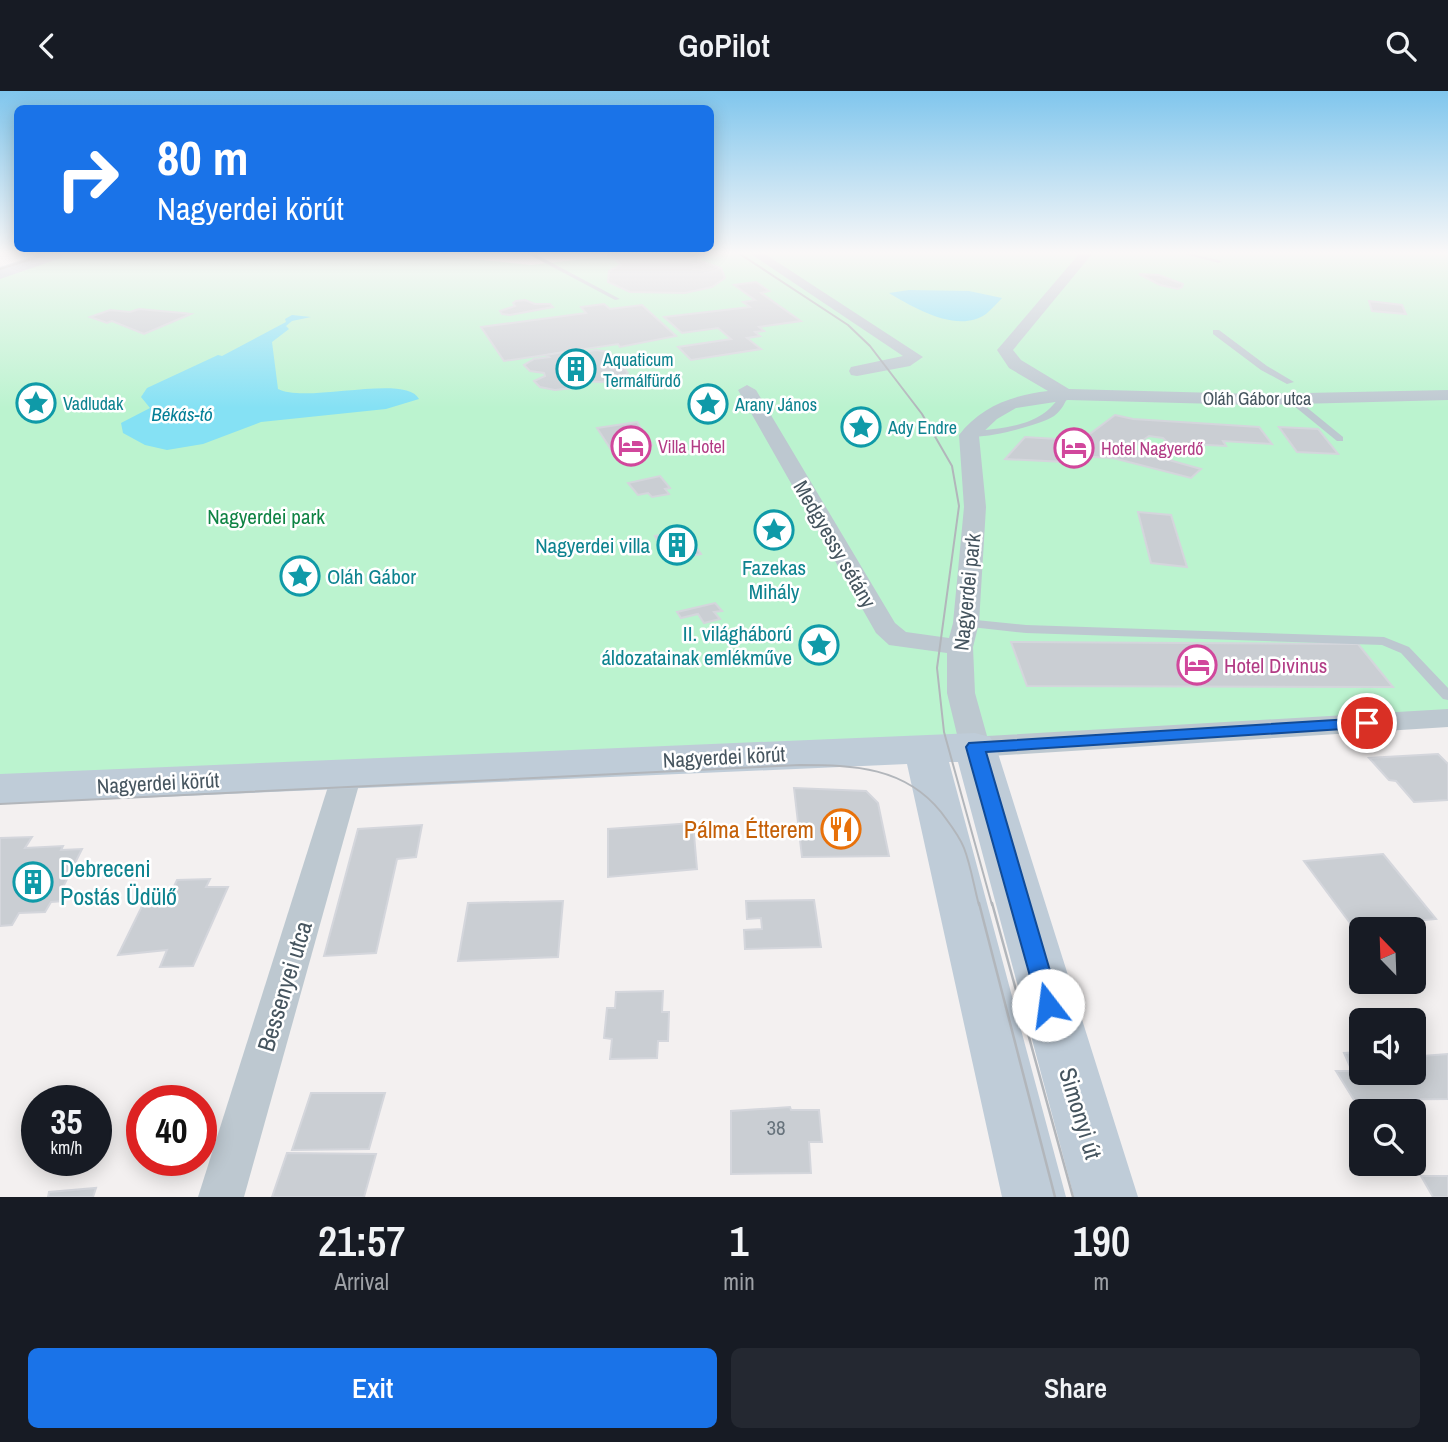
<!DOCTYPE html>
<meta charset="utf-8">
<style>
body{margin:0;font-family:"Archivo Narrow",sans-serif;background:#242831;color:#f1f3f6;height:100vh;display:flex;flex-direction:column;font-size:26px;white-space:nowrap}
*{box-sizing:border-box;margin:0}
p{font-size:23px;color:#9ea1a6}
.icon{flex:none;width:38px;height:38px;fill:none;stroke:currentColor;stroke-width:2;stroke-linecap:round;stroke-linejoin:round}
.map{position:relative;height:1106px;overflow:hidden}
.sheet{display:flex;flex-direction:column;background:#171b24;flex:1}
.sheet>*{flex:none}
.guide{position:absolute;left:14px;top:14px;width:700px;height:147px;border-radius:10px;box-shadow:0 4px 18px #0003;background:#1a73e8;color:#fff;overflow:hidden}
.needle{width:46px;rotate:337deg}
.tools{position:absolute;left:1349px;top:826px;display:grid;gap:14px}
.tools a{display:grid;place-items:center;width:77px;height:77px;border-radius:10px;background:#171b24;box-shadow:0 4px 18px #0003;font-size:35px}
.speed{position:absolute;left:21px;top:994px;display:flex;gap:14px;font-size:35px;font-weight:700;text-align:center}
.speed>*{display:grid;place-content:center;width:91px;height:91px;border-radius:50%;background:#171b24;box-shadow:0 4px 18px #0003;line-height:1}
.speed small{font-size:18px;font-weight:400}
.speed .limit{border:10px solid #d22;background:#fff;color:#111}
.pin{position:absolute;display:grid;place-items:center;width:60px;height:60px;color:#fff;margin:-30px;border:4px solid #fff;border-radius:50%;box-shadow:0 2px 7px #0007}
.me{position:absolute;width:77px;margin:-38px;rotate:345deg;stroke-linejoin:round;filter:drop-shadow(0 0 5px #0008)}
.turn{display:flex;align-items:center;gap:24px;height:147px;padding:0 28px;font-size:32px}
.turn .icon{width:91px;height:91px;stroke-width:2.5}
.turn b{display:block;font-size:49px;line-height:60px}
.eta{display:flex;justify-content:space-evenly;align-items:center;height:119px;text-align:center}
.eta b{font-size:42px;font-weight:600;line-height:49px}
.action{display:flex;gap:14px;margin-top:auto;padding:14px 28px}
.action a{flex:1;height:80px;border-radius:10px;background:#1a73e8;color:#fff;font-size:28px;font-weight:600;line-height:80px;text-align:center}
.action a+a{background:#242831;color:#f1f3f6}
header{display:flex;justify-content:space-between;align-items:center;height:91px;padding:0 28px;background:#171b24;font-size:32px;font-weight:600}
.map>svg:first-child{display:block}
</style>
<header><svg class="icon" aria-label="back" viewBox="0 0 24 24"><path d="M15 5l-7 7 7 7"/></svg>GoPilot<svg class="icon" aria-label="search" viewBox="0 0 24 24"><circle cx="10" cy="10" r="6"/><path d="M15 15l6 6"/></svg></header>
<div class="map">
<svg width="1448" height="1106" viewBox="0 0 1448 1106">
<rect width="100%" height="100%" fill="#f3f0f0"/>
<path fill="#bbf3cf" d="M55,163H423L531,174L628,163H1448V627L0,698V182Z"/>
<g fill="#85e1f4">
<path d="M909,199L969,200L1002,207C997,212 992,218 986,223C958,243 914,217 889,202Z"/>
<path d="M292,224L311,226L292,230L286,235L289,238L272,251L278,298C305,313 406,282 419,308L386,318L261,331L203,353L167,359L145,354L123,342L121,332L150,317L141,306L147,297L218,264L222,265L286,231L285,228Z"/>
</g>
<g fill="#caced3" stroke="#d4d6dc" stroke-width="2">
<path d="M613,163H704L699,167H676L701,170L721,177L725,187L712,196L685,202L630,201L608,191L609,180L621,174L613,166L607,165Z"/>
<path d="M1139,183L1159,184L1183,193L1182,196L1178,198L1160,194Z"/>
<path d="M756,191L769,200L761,202L801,230L759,236L764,240L755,241L760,245L747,247L761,258L691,269L678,256L731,248L718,237L682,242L664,226L750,216L743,211L755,209L734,194Z"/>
<path d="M525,209L535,213H550L553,216L510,224L502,223L500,220L515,215L513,212L516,210Z"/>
<path d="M1369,210L1402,214L1406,223L1372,220Z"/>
<path d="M604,213L610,218L642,214L676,245L620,256L618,253L504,270L481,236L586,222L581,216Z"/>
<path d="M139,218L183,222L191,223L144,243L112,230L107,232L90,226L110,219L130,221Z"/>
<path d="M576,259L578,262L596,259L609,261L615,267L605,272L606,274L623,276L628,282L621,288L601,291L581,290L573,297L555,299L540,296L534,290L545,285L544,282L530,280L524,274L534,268L549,266L546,264Z"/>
<path d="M1115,324L1133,328L1259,336L1272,353L1223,350L1226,355L1168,352L1163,347L1149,345L1130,358L1201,378L1191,387L1113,367L1057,364L1066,371L1005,368L1025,346L1073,349L1091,342Z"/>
<path d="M637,331L652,354L612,360L597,337Z"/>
<path d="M1279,336L1318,338L1338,363L1297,361Z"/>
<path d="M660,385L670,397L665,398L669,403L652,406L648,402L638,404L628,392Z"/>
<path d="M1138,421L1171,424L1187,476L1151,472Z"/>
<path d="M685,440L701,463L669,469L655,445Z"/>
<path d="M715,512L722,520L714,521L720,528L704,532L698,523L681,527L677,521Z"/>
<path d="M1011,551L1358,553L1393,596L1027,595Z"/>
<path d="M1438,663L1448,673V709L1414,711L1396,690L1389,689L1369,667Z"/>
<path d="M794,697L866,700L878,712L889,765L802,766Z"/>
<path d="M693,732L697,778L608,786V738Z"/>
<path d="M422,734L416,766L397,768L376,862L324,865L358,738Z"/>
<path d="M32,746L25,757L63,755L61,759L82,758L62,798L71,797L64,810L51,811L45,821L19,822L12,834L0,835V747Z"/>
<path d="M1383,763L1436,828L1353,836L1304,770Z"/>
<path d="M210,788L206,796H228L193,875L160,876L167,859L118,864L147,805L170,804L177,789Z"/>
<path d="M814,809L821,856L745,858L744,839L762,838L761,827L747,828L746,810Z"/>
<path d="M563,810L558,866L458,870L468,812Z"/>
<path d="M663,900L662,921H669L668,950H658L657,967L610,968L612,948L604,947L607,917H615L616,901Z"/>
<path d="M1414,959L1422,965L1448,963V1008L1354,1009L1336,980H1352L1344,962L1362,961V982H1414Z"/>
<path d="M311,1002H385L369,1058L292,1059Z"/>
<path d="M790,1016L791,1019H819L822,1051H809L811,1082L731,1083V1020Z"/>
<path d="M287,1062L376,1063L364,1106H272Z"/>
<path d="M1421,1085H1448V1106H1433Z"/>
<path d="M96,1097L93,1106H48L49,1101Z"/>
</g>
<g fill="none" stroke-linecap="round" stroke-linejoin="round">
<g fill="#bdc8d0" fill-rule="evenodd">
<path d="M528,163H535L620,208L615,209Z"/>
<path d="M1184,163H1193L1222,170L1219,172Z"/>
<path d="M1213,239H1219L1267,275L1294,291L1287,293L1261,279L1213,243Z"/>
<path d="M1062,301L1069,303C1065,312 1062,319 1054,325C1041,334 977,351 965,344L969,341C1005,336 1043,337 1062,301Z"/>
<path d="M1288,306H1294L1343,346V350H1337L1288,310Z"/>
<path d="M966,528L1026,534L1384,546L1409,556L1448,597V609L1443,608L1401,562L1382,554L1026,542L962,535L960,532L962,529Z"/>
</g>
<g fill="#bdc8d0" fill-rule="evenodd">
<path d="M751,163H765L923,266L910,275L857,285L851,284L849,280L851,276L903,265Z"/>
<path d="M1079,163H1092L1013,259L1021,269L1069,298L1256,303L1448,299V309L1256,314L1068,309L1016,317L997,328L979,345L986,416L979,532L973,556L975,602L987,645L1448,618V636L975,666L964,663L960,656L947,602V562L889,554L876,542L738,299L747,294L756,299L895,532L906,541L949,547L953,532L964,416L959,344C981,315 1013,304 1048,300L1009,277L997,259Z"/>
<path d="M347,672L358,676L362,683L244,1106H198L332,683L336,676Z"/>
</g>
<g fill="#bfccd8" fill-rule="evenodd">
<path d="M39,163H64L61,167L0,188V176Z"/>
<path d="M975,642L990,646L996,656L1138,1106H1074L958,671H949L1066,1106H1002L907,673L0,713V683Z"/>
</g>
<g stroke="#b2b6bb" stroke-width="2">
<path d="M740,163L848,234L870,255L922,323L952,375L959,415L937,577L944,641L992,814"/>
<path d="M0,178L48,163"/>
<path d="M0,713L800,674C854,674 905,676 941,721C949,732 959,744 964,757C971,775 974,796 979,814"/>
</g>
<g stroke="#b2b6bb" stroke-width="2.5">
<path d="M979,812L1055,1106"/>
<path d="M992,812L1073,1106"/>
</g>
</g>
<linearGradient id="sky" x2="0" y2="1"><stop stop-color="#80c6ed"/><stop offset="0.51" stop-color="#faf8f8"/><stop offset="1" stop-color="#faf8f8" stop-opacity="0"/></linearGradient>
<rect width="1448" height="317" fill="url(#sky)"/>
<path fill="#1a73e8" stroke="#114b97" stroke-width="2" d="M1367,627L1373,628L1376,632L1373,636L986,661L1060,914L1056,921L1048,924L1040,921L966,656L969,652Z"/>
<defs>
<g id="building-ring" transform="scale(2.0125)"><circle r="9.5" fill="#fff" stroke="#0f9aa8" stroke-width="1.5"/><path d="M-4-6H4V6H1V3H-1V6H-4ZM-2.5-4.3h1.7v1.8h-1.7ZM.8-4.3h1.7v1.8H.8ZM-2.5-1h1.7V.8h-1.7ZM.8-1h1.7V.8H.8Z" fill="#0f9aa8"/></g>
<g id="sight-ring" transform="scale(2.0125)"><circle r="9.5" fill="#fff" stroke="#0f9aa8" stroke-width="1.5"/><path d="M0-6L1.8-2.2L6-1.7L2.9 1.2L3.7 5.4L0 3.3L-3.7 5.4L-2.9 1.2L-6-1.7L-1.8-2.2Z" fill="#0f9aa8"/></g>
<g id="hotel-ring" transform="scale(2.0125)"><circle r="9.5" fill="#fff" stroke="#d1479c" stroke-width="1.5"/><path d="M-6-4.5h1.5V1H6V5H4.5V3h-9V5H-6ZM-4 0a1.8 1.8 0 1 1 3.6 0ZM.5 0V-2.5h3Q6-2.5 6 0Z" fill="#d1479c"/></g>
<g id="restaurant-ring" transform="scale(2.0125)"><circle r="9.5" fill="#fff" stroke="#e8710a" stroke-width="1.5"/><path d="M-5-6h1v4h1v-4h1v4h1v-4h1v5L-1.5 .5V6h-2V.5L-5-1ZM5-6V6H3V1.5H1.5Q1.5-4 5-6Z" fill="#e8710a"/></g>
</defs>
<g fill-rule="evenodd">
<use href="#building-ring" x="576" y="278"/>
<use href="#sight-ring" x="36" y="312"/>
<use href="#sight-ring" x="708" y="313"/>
<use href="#sight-ring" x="861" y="336"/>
<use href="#hotel-ring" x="631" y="355"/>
<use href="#hotel-ring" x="1074" y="357"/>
<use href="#sight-ring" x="774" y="439"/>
<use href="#building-ring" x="677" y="454"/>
<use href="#sight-ring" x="300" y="485"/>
<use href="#sight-ring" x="819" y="554"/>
<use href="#hotel-ring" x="1197" y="574"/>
<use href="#restaurant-ring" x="841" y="738"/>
<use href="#building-ring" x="33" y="791"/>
</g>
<g text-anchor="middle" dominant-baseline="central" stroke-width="5" stroke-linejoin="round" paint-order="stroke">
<g font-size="18" fill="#0d838f" stroke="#fff" text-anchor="start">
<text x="603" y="268">Aquaticum<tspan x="603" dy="21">Termálfürdő</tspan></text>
<text x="63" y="312">Vadludak</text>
<text x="735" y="313">Arany János</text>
<text x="888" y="336">Ady Endre</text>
</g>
<g font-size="18" fill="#46555f" stroke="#fff">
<text x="1257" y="307">Oláh Gábor utca</text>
</g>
<g font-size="18" fill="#b23c85" stroke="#fff" text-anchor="start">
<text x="658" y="355">Villa Hotel</text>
<text x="1101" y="357">Hotel Nagyerdő</text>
</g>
<g font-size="19" font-style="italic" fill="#037f97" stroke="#fff">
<text x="182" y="323">Békás-tó</text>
</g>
<g font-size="21" fill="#0f8344" stroke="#fff">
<text x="266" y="425">Nagyerdei park</text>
</g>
<g font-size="21" fill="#46555f" stroke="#fff">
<text transform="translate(835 453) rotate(60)">Medgyessy sétány</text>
<text transform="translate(967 501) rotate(-84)">Nagyerdei park</text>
<text transform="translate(724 666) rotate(-3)">Nagyerdei körút</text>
<text transform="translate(158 692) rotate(-3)">Nagyerdei körút</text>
</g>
<g font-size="21" fill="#0d838f" stroke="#fff" text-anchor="end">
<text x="650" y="454">Nagyerdei villa</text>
<text x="774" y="476" text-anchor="middle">Fazekas<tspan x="774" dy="24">Mihály</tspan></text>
<text x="327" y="485" text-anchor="start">Oláh Gábor</text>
<text x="792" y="542">II. világháború<tspan x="792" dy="24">áldozatainak emlékműve</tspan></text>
</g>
<g font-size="21" fill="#b23c85" stroke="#fff" text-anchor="start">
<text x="1224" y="574">Hotel Divinus</text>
</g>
<g font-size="21" fill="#67737c">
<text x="776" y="1036">38</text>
</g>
<g font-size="24" fill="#c56008" stroke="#fff" text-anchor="end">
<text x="814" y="738">Pálma Étterem</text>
</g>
<g font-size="24" fill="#0d838f" stroke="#fff" text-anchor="start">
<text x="60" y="777">Debreceni<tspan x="60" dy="28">Postás Üdülő</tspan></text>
</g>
<g font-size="24" fill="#46555f" stroke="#fff">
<text transform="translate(284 895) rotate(-73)">Bessenyei utca</text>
<text transform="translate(1081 1022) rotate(73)">Simonyi út</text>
</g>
</g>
</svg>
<div class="tools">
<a><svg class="needle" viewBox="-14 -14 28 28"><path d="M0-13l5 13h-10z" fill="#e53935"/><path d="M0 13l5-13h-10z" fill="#9ea1a6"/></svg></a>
<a><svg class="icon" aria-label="sound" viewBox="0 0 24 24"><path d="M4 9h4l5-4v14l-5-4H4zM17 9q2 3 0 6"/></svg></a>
<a><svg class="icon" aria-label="search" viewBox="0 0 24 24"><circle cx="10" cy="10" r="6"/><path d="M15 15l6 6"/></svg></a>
</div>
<div class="speed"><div>35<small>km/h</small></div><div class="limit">40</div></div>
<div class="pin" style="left:1367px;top:632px;background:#d93025"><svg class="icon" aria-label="arrive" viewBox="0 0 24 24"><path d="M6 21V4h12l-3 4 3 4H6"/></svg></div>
<svg class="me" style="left:1048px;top:914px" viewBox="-20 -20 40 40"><circle r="19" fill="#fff"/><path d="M0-13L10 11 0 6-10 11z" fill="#1a73e8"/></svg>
<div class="guide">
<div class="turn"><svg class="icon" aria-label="right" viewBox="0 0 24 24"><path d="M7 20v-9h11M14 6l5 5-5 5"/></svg><div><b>80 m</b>Nagyerdei körút</div></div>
</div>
</div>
<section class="sheet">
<div class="eta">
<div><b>21:57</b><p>Arrival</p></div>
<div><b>1</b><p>min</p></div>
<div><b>190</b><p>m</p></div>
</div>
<div class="action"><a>Exit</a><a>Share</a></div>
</section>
